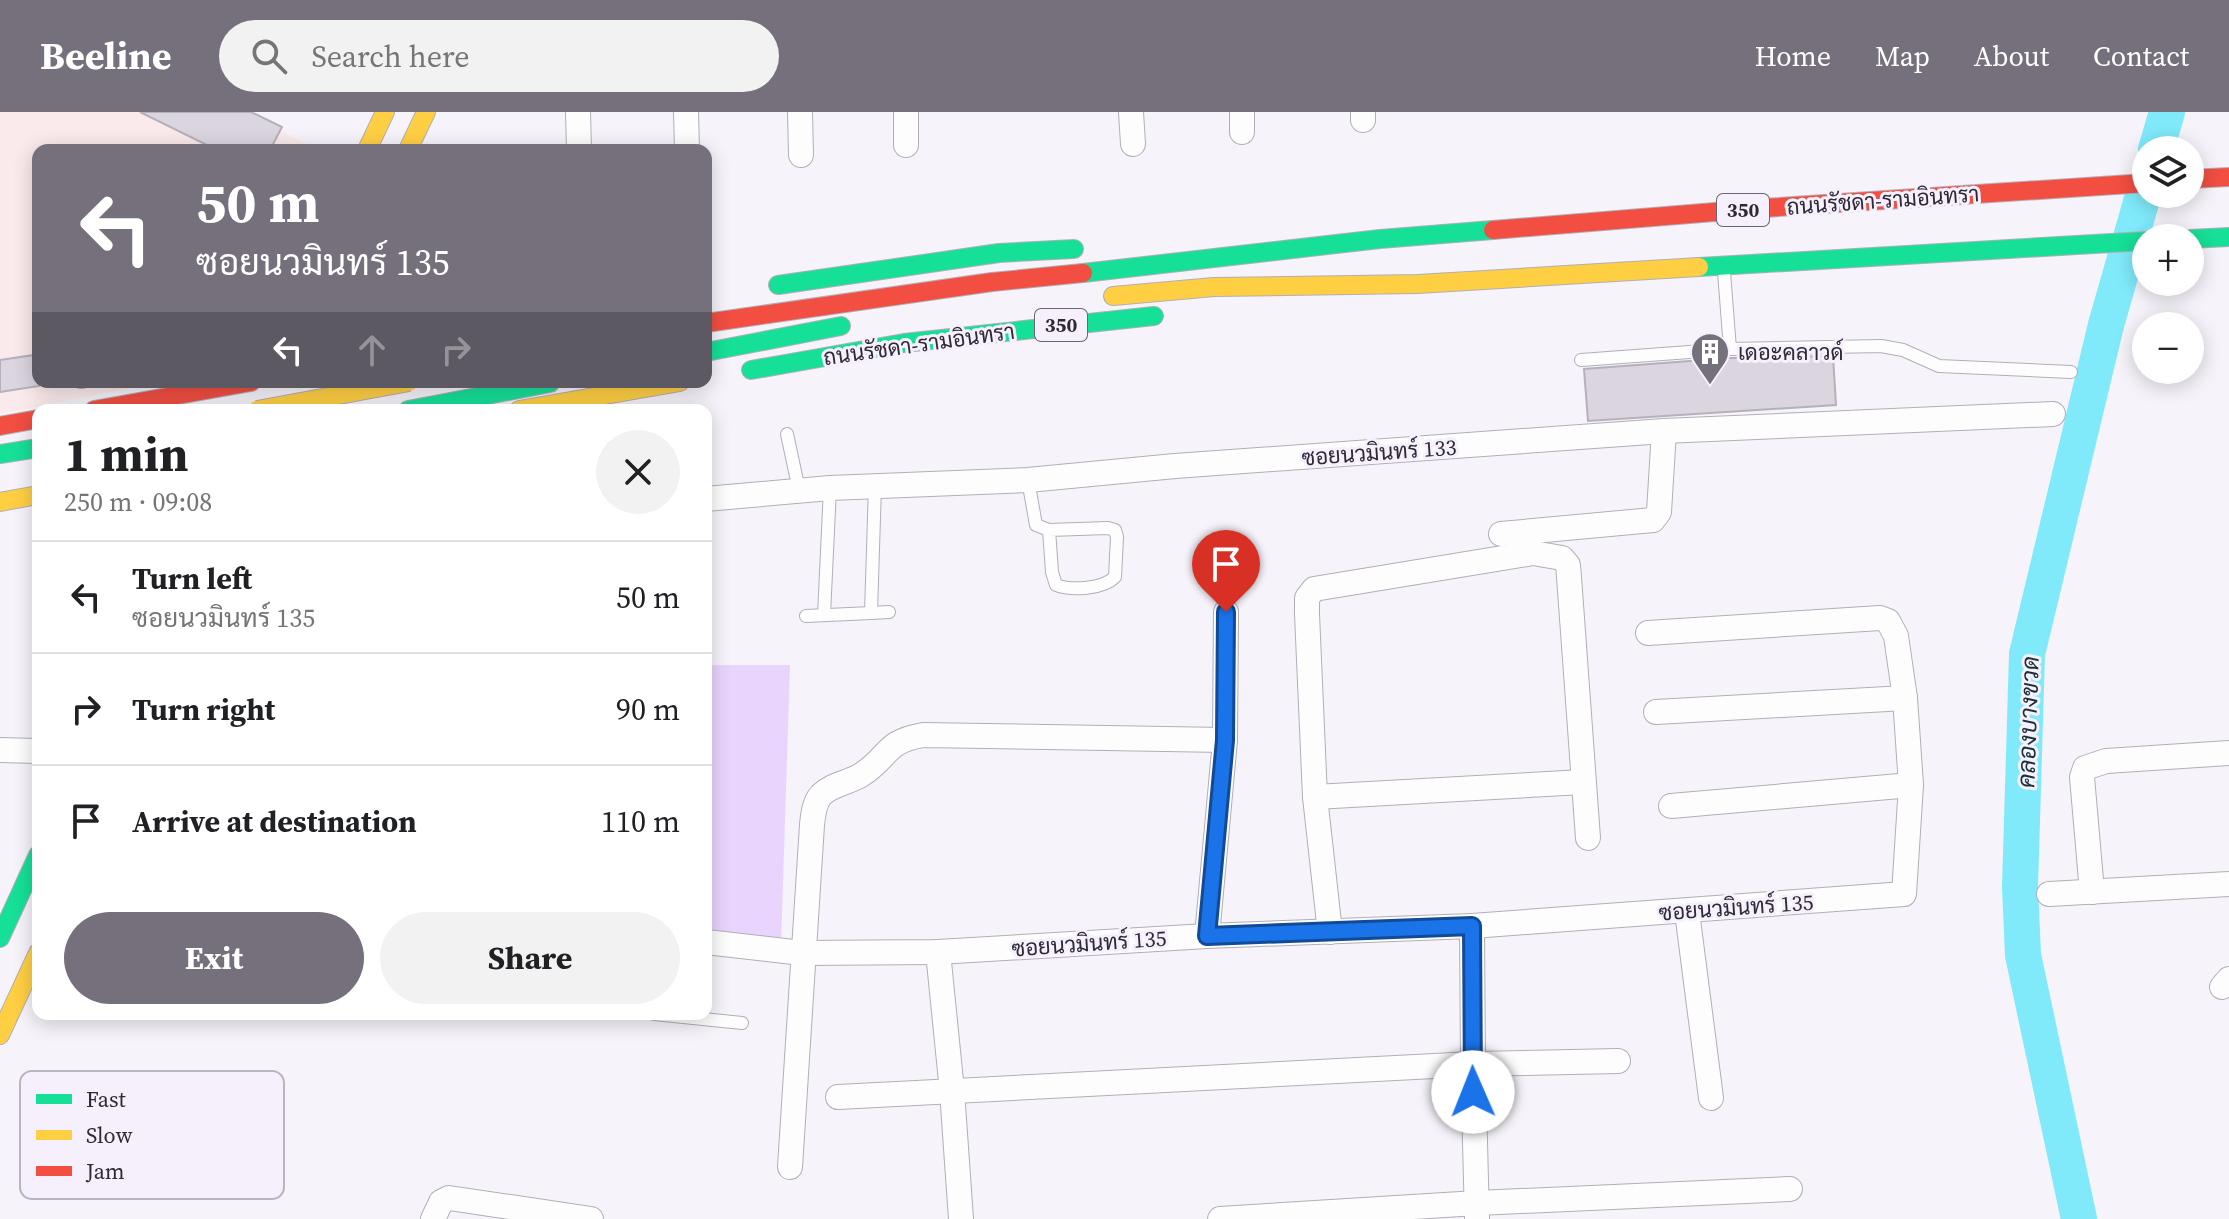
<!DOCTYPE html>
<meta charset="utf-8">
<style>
body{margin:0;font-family:"Source Serif 4",Sarabun,serif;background:#f2f2f2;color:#202124;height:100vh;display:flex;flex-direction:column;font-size:30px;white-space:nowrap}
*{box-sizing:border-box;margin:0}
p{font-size:26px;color:#757577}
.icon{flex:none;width:44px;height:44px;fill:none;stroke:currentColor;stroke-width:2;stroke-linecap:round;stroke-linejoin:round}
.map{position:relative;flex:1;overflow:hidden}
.details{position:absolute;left:32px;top:292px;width:680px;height:616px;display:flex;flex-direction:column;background:#fff;border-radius:16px;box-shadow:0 4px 20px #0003}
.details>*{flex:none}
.guide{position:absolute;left:32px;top:32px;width:680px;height:244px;border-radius:16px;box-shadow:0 4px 20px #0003;background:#75707b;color:#fff;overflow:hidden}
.buttons{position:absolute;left:2132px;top:24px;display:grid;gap:16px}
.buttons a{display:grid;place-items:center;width:72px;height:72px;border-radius:50%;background:#fff;box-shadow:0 4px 20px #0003;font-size:40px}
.pin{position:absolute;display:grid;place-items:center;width:68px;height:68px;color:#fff;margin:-82px -34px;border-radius:50% 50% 50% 0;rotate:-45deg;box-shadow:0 0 8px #0007}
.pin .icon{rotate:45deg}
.me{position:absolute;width:88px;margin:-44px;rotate:359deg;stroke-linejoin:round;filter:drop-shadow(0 0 6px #0008)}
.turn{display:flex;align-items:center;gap:28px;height:168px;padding:0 32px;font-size:36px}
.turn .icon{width:104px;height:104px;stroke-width:2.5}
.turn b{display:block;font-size:56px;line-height:68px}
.lanes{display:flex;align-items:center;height:76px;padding:0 32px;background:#0003;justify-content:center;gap:40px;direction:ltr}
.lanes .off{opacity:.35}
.round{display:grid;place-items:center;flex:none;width:84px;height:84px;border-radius:42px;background:#f2f2f2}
.head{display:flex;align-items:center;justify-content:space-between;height:136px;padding:0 32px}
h1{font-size:48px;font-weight:700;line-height:60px}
.cta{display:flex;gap:16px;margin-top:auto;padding:16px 32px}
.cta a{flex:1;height:92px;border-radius:48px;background:#75707b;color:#fff;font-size:32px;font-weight:700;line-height:92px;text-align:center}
.cta a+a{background:#f2f2f2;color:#202124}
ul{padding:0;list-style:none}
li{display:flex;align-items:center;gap:24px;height:112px;padding:0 32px;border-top:2px solid #e0e0e0}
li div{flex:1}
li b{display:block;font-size:30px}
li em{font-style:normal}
header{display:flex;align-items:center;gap:48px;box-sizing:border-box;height:112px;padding:0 40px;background:#75707b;color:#fff}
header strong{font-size:38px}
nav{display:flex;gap:44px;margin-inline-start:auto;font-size:28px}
.search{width:560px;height:72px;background:#f2f2f2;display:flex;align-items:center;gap:20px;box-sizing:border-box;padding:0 28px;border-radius:44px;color:#757577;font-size:30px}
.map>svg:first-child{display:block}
</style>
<header>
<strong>Beeline</strong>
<div class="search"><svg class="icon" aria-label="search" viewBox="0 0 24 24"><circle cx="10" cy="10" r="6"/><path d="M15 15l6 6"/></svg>Search here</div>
<nav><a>Home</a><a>Map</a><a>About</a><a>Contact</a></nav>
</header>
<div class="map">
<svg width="2229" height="1107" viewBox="0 0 2229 1107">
<rect width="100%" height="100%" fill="#f6f3fa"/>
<path fill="#faeaeb" d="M0,0H246L317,38H38V270H163L0,302Z"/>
<path fill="#e9d4fd" d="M706,553H790L781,832L706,821Z"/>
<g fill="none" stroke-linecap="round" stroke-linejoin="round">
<g stroke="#80eafb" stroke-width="36">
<path d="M2156,38L2167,0"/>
<path d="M2079,1107L2023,843L2020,775L2027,542L2106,213L2146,73"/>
</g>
</g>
<g fill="#dad5df" stroke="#b5b0b9" stroke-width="2">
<path d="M140,0H251L282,15L270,38H217Z"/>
<path d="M34,243L39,274L0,280V248Z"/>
<path d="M1833,244L1836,293L1588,309L1584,257L1730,246Z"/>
</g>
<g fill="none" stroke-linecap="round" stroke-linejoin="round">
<g stroke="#b2aeb7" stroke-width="14">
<g id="lane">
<path d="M1724,160L1730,237L1881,234L1903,238L1939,254L2071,260"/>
<path d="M1581,248L1730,237"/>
<path d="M80,270H83"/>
<path d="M787,322L799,378"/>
<path d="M1028,368L1036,413L1049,418L1108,416L1115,418L1117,425L1115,465C1103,477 1072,479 1056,473L1052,460L1049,418"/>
<path d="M875,373L871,501L889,500"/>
<path d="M824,503L830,376"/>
<path d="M806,504L871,501"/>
<path d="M654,902L742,911"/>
</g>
</g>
<g stroke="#b2aeb7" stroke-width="26">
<g id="street">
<path d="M578,0L579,38"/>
<path d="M686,0L687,38"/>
<path d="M800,0L801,43"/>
<path d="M1131,0L1133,32"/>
<path d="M1363,0V8"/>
<path d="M1242,20V0"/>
<path d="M906,33V0"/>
<path d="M706,387L830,376L1028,368L1175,354L1664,319L2053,302"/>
<path d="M1501,422L1653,408L1659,400L1664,319"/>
<path d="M1656,600L1905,586"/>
<path d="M0,638L38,639"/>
<path d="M1315,685L1583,670"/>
<path d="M1671,694L1911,673"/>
<path d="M2092,780L2082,665L2085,656L2106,649L2229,641"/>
<path d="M2049,782L2229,772"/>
<path d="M1687,800L1711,986"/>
<path d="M1472,814L1473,952L1477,1107"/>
<path d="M1330,820L1315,685L1307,502V486L1314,477L1533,441L1562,446L1568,453L1569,465L1588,726"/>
<path d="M1207,824L1225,628L1226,500"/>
<path d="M706,830L802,841L938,840L1207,824L1472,814L1904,782L1911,673L1905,586L1896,524L1888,509L1880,506L1648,521"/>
<path d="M938,840L952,979L961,1107"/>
<path d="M2222,875L2229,867"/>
<path d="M838,985L1473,952L1618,949"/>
<path d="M790,1055L812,713C813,703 814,691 821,683C832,672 848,671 861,663C890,645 883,630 923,623L1225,628"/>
<path d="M433,1107L441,1090L449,1086L591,1107"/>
<path d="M1220,1107L1477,1091L1790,1077"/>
</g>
</g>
<g stroke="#b2aeb7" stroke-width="20">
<g id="fast">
<path d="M2190,127L2229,125"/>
<path d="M1699,155L2146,129"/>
<path d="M1083,161L1380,127L1493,118"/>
<path d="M778,173L999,141L1074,137"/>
<path d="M706,240L841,214"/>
<path d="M751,258L904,231L1154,204"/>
<path d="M408,298L550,271"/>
<path d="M0,342L38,336"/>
<path d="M0,826L38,743"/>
</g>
</g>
<g stroke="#b2aeb7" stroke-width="20">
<g id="slow">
<path d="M367,38L385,0"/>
<path d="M408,38L426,0"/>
<path d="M1113,184L1214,175L1418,172L1699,155"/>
<path d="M519,298L680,270"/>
<path d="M0,390L38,383"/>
<path d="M0,923L38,841"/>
</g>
</g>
<g stroke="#b2aeb7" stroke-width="20">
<g id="jam">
<path d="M2190,67L2229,65"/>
<path d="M1493,118L1764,96L2146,71"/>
<path d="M706,211L992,170L1083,161"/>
<path d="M94,298L251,270"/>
<path d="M0,314L38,307"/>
</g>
</g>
<use href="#lane" stroke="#fefdfe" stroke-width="12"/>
<use href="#street" stroke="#fefdfe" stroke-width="24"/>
<use href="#fast" stroke="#16e098" stroke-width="18"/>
<use href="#slow" stroke="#ffcf43" stroke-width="18"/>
<use href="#jam" stroke="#f24e42" stroke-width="18"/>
<g stroke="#b2aeb7" stroke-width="20" stroke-linecap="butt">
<path id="slow-bridge" d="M257,298L409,270"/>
</g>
<use href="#slow-bridge" stroke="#ffcf43" stroke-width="18"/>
</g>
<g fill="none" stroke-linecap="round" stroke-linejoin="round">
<g stroke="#114b97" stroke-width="20">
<path id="route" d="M1226,500L1225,628L1207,824L1472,814L1473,980"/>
</g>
<use href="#route" stroke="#1a73e8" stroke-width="14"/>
</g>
<defs>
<g id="building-pin" transform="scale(2)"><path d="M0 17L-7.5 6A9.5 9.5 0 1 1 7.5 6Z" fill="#75707b" stroke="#f6f0fd"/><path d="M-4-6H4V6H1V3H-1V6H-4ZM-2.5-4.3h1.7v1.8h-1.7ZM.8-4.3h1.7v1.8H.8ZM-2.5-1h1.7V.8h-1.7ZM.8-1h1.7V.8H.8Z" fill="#fff"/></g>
</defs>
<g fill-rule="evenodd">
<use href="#building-pin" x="1710" y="240"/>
</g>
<g text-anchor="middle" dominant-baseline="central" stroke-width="6" stroke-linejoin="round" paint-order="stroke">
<g fill="#f6f0fd" stroke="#6b6572" stroke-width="2">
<rect x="1717" y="82" width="52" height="32" rx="6"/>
<rect x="1035" y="197" width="52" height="32" rx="6"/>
</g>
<g font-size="20" font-weight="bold" fill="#2f2936">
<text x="1743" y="98">350</text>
<text x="1061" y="213">350</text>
</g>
<g font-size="22" fill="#2f2936" stroke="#f6f0fd">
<text transform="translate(1883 88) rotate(-4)">ถนนรัชดา-รามอินทรา</text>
<text transform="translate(919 232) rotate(-8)">ถนนรัชดา-รามอินทรา</text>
<text transform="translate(1379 340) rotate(-4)">ซอยนวมินทร์ 133</text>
<text transform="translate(1736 795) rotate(-4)">ซอยนวมินทร์ 135</text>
<text transform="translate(1089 831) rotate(-4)">ซอยนวมินทร์ 135</text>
</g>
<g font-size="22" fill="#2f2936" stroke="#f6f0fd" text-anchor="start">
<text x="1738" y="240">เดอะคลาวด์</text>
</g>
<g font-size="24" font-style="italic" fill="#183135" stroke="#f6f0fd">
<text transform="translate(2028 610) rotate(-88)">คลองบางขวด</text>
</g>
</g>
<rect x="20" y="959" width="264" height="128" rx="12" fill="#f6f0fd" stroke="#bab4c1" stroke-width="2"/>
<rect x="36" y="982" width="36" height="10" fill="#16e098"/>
<rect x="36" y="1018" width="36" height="10" fill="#ffcf43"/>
<rect x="36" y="1054" width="36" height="10" fill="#f24e42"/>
<g font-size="22" fill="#2f2936">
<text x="86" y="995">Fast</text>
<text x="86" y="1031">Slow</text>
<text x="86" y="1067">Jam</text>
</g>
</svg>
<div class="buttons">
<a><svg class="icon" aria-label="layers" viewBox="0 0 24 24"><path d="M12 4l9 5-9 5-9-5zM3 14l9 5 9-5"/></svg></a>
<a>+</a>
<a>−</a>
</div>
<div class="pin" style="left:1226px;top:500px;background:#d93025"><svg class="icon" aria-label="arrive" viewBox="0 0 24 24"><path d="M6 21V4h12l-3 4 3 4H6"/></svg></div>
<svg class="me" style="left:1473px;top:980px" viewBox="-20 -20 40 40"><circle r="19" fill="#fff"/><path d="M0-13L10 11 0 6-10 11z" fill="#1a73e8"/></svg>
<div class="guide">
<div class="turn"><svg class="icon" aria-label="left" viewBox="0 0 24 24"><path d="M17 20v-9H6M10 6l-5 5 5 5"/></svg><div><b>50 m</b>ซอยนวมินทร์ 135</div></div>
<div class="lanes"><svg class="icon" aria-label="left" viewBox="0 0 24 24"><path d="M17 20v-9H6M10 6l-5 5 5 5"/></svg><svg class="icon off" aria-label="ahead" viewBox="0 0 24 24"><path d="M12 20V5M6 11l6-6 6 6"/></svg><svg class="icon off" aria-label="right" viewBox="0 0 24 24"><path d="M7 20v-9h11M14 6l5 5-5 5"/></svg></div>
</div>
<section class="details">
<div class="head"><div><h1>1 min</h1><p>250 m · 09:08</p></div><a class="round"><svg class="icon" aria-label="close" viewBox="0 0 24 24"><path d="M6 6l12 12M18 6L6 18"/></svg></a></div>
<ul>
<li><svg class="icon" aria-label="left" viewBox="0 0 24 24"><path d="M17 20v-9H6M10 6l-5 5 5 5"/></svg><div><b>Turn left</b><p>ซอยนวมินทร์ 135</p></div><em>50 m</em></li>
<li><svg class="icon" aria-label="right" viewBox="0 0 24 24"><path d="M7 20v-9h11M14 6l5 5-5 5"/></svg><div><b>Turn right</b></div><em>90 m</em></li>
<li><svg class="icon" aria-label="arrive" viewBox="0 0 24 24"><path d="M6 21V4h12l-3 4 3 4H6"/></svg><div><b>Arrive at destination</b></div><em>110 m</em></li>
</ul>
<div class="cta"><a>Exit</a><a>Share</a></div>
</section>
</div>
